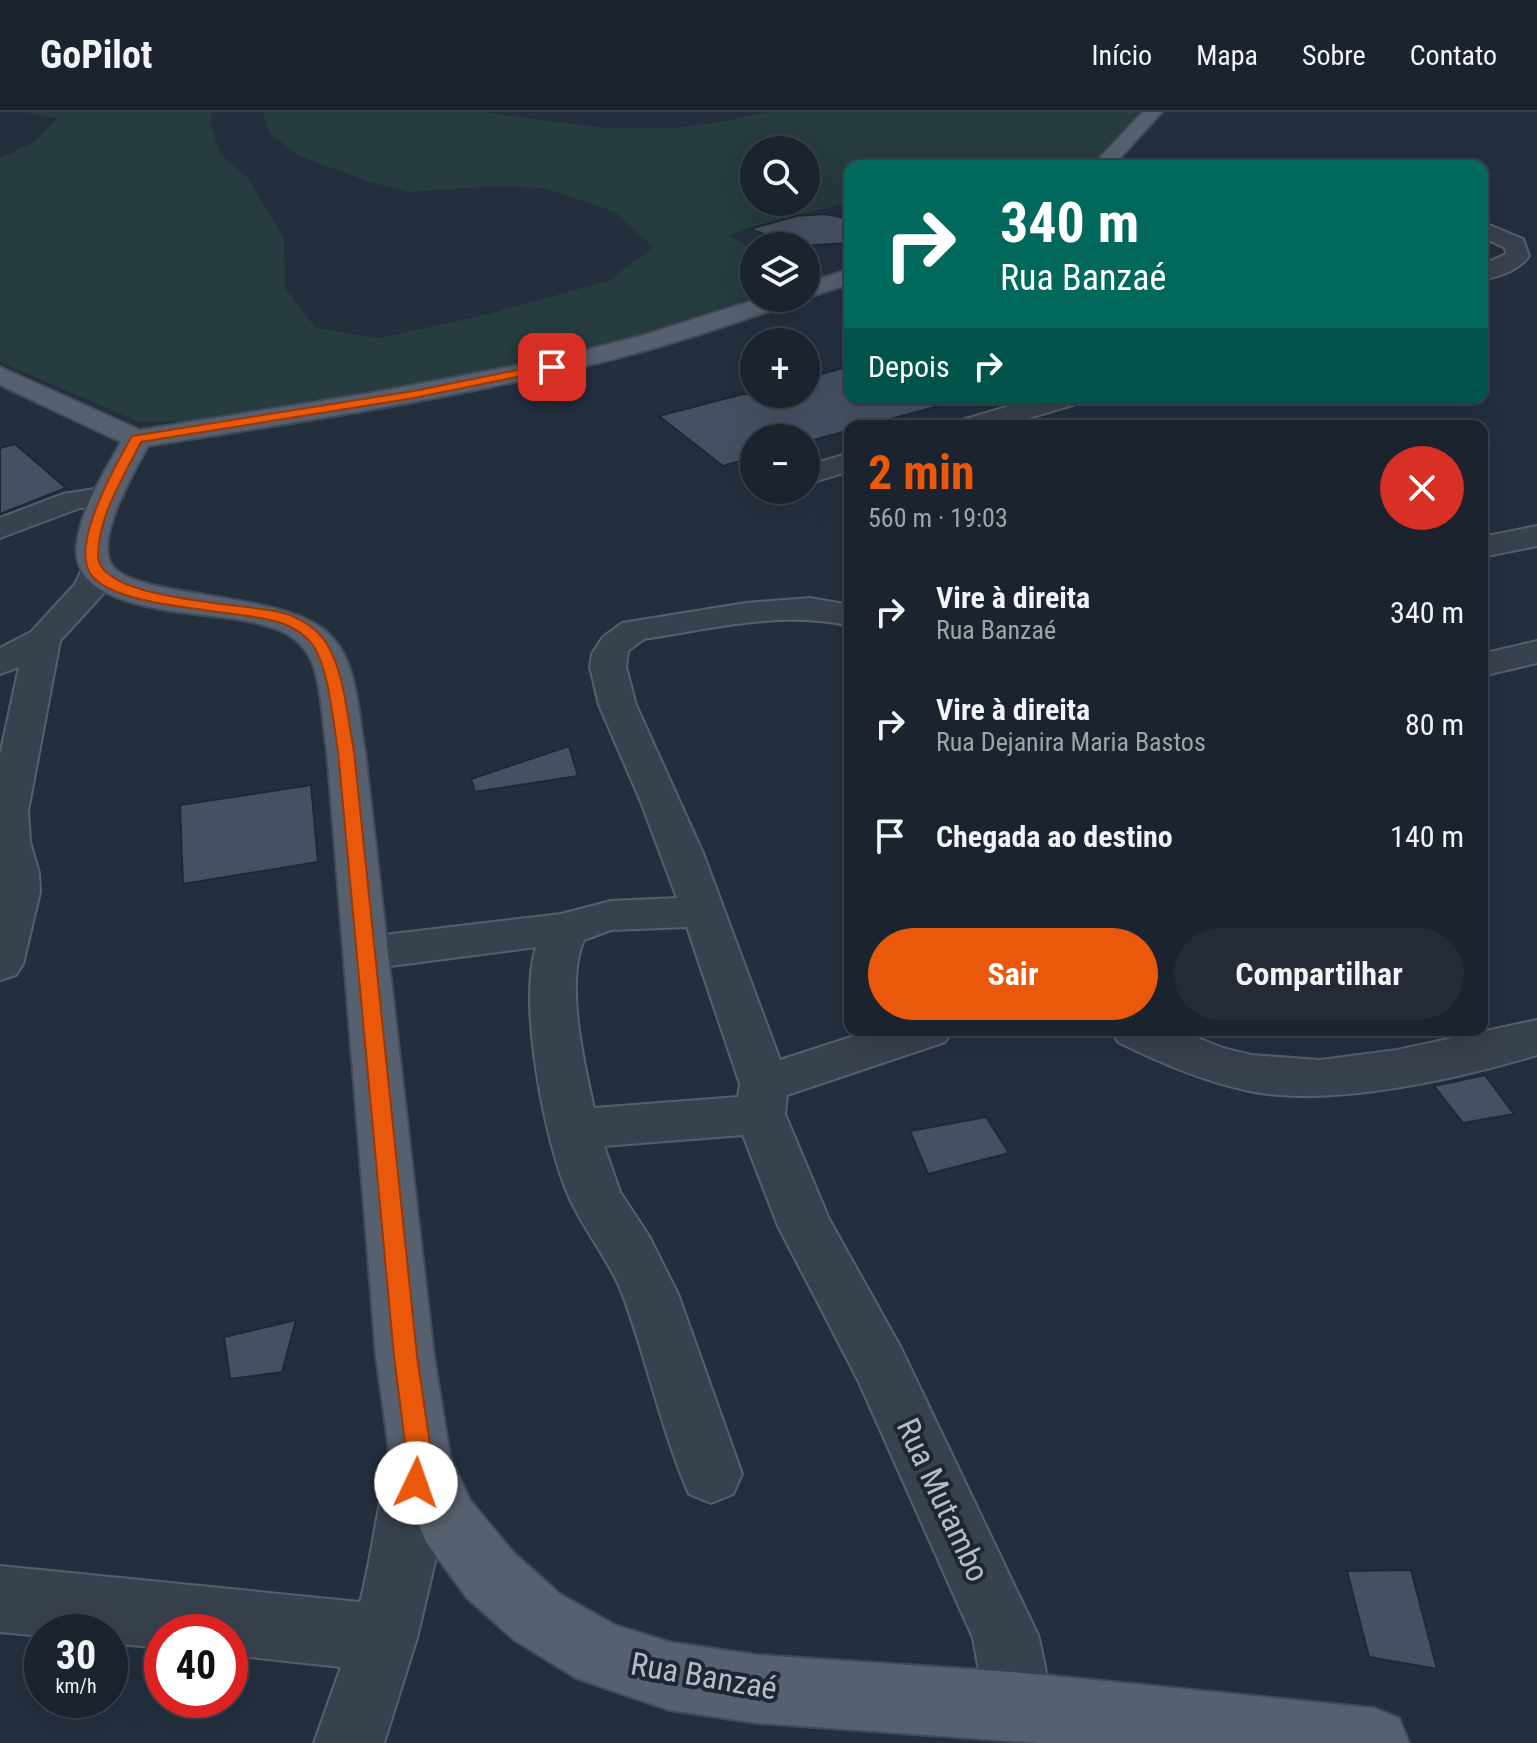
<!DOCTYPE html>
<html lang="pt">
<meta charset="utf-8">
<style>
body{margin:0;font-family:"Roboto Condensed",sans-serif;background:#242b36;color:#f1f3f6;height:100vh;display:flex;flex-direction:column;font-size:30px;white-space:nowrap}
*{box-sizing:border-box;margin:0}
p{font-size:26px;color:#a0a4aa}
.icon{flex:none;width:44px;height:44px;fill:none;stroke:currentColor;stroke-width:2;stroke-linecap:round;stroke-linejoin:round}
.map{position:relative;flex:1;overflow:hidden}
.panel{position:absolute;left:844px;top:308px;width:644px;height:616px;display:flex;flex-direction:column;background:#1b232e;border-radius:16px;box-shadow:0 8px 32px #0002,0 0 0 2px #39404a}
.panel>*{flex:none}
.hud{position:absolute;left:844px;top:48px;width:644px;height:244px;border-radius:16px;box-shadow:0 8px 32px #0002,0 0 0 2px #39404a;background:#00695c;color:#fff;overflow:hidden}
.controls{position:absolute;left:740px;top:24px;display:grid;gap:16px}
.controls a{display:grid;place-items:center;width:80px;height:80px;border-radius:50%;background:#1b232e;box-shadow:0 8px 32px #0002,0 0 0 2px #39404a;font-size:40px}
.speed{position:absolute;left:24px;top:1502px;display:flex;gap:16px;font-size:40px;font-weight:700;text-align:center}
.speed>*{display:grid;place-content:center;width:104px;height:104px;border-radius:50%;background:#1b232e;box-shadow:0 8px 32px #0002,0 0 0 2px #39404a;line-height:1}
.speed small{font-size:20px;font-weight:400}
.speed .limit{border:12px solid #d22;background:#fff;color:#111}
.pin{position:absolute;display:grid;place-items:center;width:68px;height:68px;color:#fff;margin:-34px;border-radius:16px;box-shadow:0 4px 12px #0006}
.me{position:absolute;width:88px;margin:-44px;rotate:3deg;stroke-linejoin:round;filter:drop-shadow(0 0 6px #0008)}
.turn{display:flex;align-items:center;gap:28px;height:168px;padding:0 24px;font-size:36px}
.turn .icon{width:104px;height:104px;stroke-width:2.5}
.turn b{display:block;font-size:56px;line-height:68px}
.then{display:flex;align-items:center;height:76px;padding:0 24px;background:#0003;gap:16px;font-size:30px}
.round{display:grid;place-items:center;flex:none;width:84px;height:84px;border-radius:42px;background:#242b36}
.summary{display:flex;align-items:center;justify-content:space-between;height:136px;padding:0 24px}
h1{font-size:48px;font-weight:700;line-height:60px;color:#ea580c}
.cta{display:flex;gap:16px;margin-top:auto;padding:16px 24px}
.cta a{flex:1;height:92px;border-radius:48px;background:#ea580c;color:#fff;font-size:32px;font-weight:700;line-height:92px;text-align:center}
.cta a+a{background:#242b36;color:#f1f3f6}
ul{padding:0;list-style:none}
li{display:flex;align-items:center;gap:24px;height:112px;padding:0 24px}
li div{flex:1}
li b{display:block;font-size:30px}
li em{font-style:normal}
header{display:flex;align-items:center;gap:48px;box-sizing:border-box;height:112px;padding:0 40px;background:#1b232e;border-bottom:2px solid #39404a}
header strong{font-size:38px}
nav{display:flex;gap:44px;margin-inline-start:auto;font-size:28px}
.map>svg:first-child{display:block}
</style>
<header>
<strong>GoPilot</strong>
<nav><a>Início</a><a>Mapa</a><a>Sobre</a><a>Contato</a></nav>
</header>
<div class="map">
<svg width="1537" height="1631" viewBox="0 0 1537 1631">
<rect width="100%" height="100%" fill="#242f3e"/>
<path fill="#263c3f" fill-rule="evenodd" d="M24,0H212L210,10L220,42L247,65L284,127L285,176L316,216L380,226L489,202L610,168L653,135L615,100L544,76L498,74L408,80L370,70L299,44L269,21L263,0H482L603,16H672L720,10L768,0H1145L1090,54H850V90L751,115L729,124L754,138V185L585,242L225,308L139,310L0,250V47L34,30L58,6ZM754,38H806V90H754Z"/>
<g fill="#455162" stroke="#1f2835" stroke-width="2">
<path d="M825,102L850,107V131L798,134L750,117L796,104Z"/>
<path d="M850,254V286H938L939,294L865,314H850V318L806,330V326H754V345L723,354L659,304L743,282H806V266Z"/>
<path d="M15,332L66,376L0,402V336Z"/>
<path d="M569,634L578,664L475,680L471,667Z"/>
<path d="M311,673L318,750L183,772L180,693Z"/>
<path d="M1485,963L1514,1002L1463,1011L1434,974Z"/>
<path d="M986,1005L1009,1041L928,1062L910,1019Z"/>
<path d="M296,1208L282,1260L230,1267L224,1225Z"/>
<path d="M1411,1458L1437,1557L1369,1545L1347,1459Z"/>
</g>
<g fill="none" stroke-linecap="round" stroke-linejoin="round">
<g stroke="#565f6c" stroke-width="4">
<g id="minor">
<path d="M1482,110L1523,127L1529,144C1518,159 1500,164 1482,168V153L1506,142L1505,136L1482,125Z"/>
<path d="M1037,286H1080L1076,292L1002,314H958L962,308Z"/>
<path d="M850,341V359L806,372V354Z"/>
<path d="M108,375L119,378L123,384L119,390L80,396L0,426V406L63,382Z"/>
<path d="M1537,414V434L1482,445V425Z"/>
<path d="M96,450L108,453L112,460L103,482L60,529L28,699L30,730L39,761L40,780L23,852L16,863L0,868V643L19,555L0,562V536L31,520L75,472L84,453Z"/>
<path d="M810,486L850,493V514C783,498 711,517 644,527L628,539L626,555L636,593L703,741L780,948L873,918H952L945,930L787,983L785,1002L829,1107L901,1236L1038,1523C1047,1561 1053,1581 1037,1618L1013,1628L989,1618L979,1594V1559L973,1526L858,1268L778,1114L743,1023L604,1034L620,1080L649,1124L678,1182L742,1362L733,1382L711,1391L689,1382C661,1318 647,1247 622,1181C609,1147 584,1119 569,1085C545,1030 518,893 536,835L367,857L351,852L345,841L351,830L367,825L561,802L611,789L677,786L641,690L599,593L590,555L592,542L603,525L622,511L746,491ZM687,815L740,972L738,985L594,996C584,952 565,870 584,828L611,818Z"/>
<path d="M1537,529V551L1482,564V542Z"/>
<path d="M1537,908V943C1458,967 1330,996 1249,979C1203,969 1160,951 1118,930L1111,918H1178L1223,936L1251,943L1320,948L1397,938Z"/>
<path d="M420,1318L441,1326L450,1346L436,1445L417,1526L384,1631H314L341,1555L230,1543V1520H162V1536L110,1531V1520H42V1524L0,1520V1454L360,1490C374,1439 378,1373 399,1326Z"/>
</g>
</g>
<g stroke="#414a57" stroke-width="4">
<g id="major">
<path d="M1143,0H1162L1113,54H1092Z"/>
<path d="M850,157V172L806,186H805L806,171Z"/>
<path d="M761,186H797L794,191C734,211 675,232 614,247C460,286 304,309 148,334C134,361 100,416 109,447C121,490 285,475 331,524C358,551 358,603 365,639L434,1244L450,1344L470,1388L513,1440L560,1482L615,1513L669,1530L757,1543L1013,1560L1374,1596L1399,1606L1409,1631H1040L757,1611L669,1598L576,1566L514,1528L467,1486L426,1430L390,1346L376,1244L327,639C322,612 322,559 305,538C291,518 263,512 241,508C195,499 67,501 77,431C82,395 103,362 121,330L0,273V255L140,318L371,281L546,248L641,224Z"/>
</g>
</g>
<use href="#minor" fill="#38414e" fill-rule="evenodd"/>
<use href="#major" fill="#56606e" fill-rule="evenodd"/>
</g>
<path fill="#ea580c" stroke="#983908" stroke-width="2" d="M552,251L557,255L556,257L414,286L141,330C124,364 98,404 98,444C99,489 248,491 283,501C299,505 318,517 327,532C345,562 347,605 354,639L417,1244L432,1346L425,1379L416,1383L407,1379L403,1371L407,1346L394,1244L338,639C333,610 329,555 312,532C294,509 267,507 241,503C206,497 109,492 90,461C71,431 116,352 132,324L414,279Z"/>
<g text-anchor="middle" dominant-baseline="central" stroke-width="8" stroke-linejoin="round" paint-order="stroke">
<g font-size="32" fill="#b4bcc9" stroke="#1d2633">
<text transform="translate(943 1388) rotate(65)">Rua Mutambo</text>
<text transform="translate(704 1564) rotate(10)">Rua Banzaé</text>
</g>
</g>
</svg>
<div class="controls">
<a><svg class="icon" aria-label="search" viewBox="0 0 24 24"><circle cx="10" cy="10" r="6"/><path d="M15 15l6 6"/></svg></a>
<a><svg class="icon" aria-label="layers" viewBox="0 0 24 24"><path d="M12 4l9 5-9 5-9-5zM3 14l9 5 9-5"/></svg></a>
<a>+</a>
<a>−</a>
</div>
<div class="speed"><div>30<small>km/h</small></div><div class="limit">40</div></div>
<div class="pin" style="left:552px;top:255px;background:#d93025"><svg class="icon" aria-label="arrive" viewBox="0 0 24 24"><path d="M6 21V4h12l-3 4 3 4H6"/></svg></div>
<svg class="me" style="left:416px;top:1371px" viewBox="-20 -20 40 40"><circle r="19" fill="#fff"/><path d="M0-13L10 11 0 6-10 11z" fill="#ea580c"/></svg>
<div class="hud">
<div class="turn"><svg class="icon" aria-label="right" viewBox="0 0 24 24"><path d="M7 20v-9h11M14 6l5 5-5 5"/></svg><div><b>340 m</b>Rua Banzaé</div></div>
<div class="then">Depois<svg class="icon" aria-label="right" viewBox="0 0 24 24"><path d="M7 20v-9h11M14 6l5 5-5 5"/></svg></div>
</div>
<section class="panel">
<div class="summary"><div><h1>2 min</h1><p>560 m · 19:03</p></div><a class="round" style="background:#d93025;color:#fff"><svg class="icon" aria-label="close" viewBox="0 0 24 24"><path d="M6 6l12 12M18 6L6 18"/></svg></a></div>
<ul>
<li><svg class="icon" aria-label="right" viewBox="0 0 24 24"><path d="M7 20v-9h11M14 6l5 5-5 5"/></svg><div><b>Vire à direita</b><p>Rua Banzaé</p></div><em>340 m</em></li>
<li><svg class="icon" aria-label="right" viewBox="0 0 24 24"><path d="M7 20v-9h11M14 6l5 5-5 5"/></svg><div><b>Vire à direita</b><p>Rua Dejanira Maria Bastos</p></div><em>80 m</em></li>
<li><svg class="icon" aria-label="arrive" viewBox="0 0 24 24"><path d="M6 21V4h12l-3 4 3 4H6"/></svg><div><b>Chegada ao destino</b></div><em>140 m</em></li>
</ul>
<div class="cta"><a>Sair</a><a>Compartilhar</a></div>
</section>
</div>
